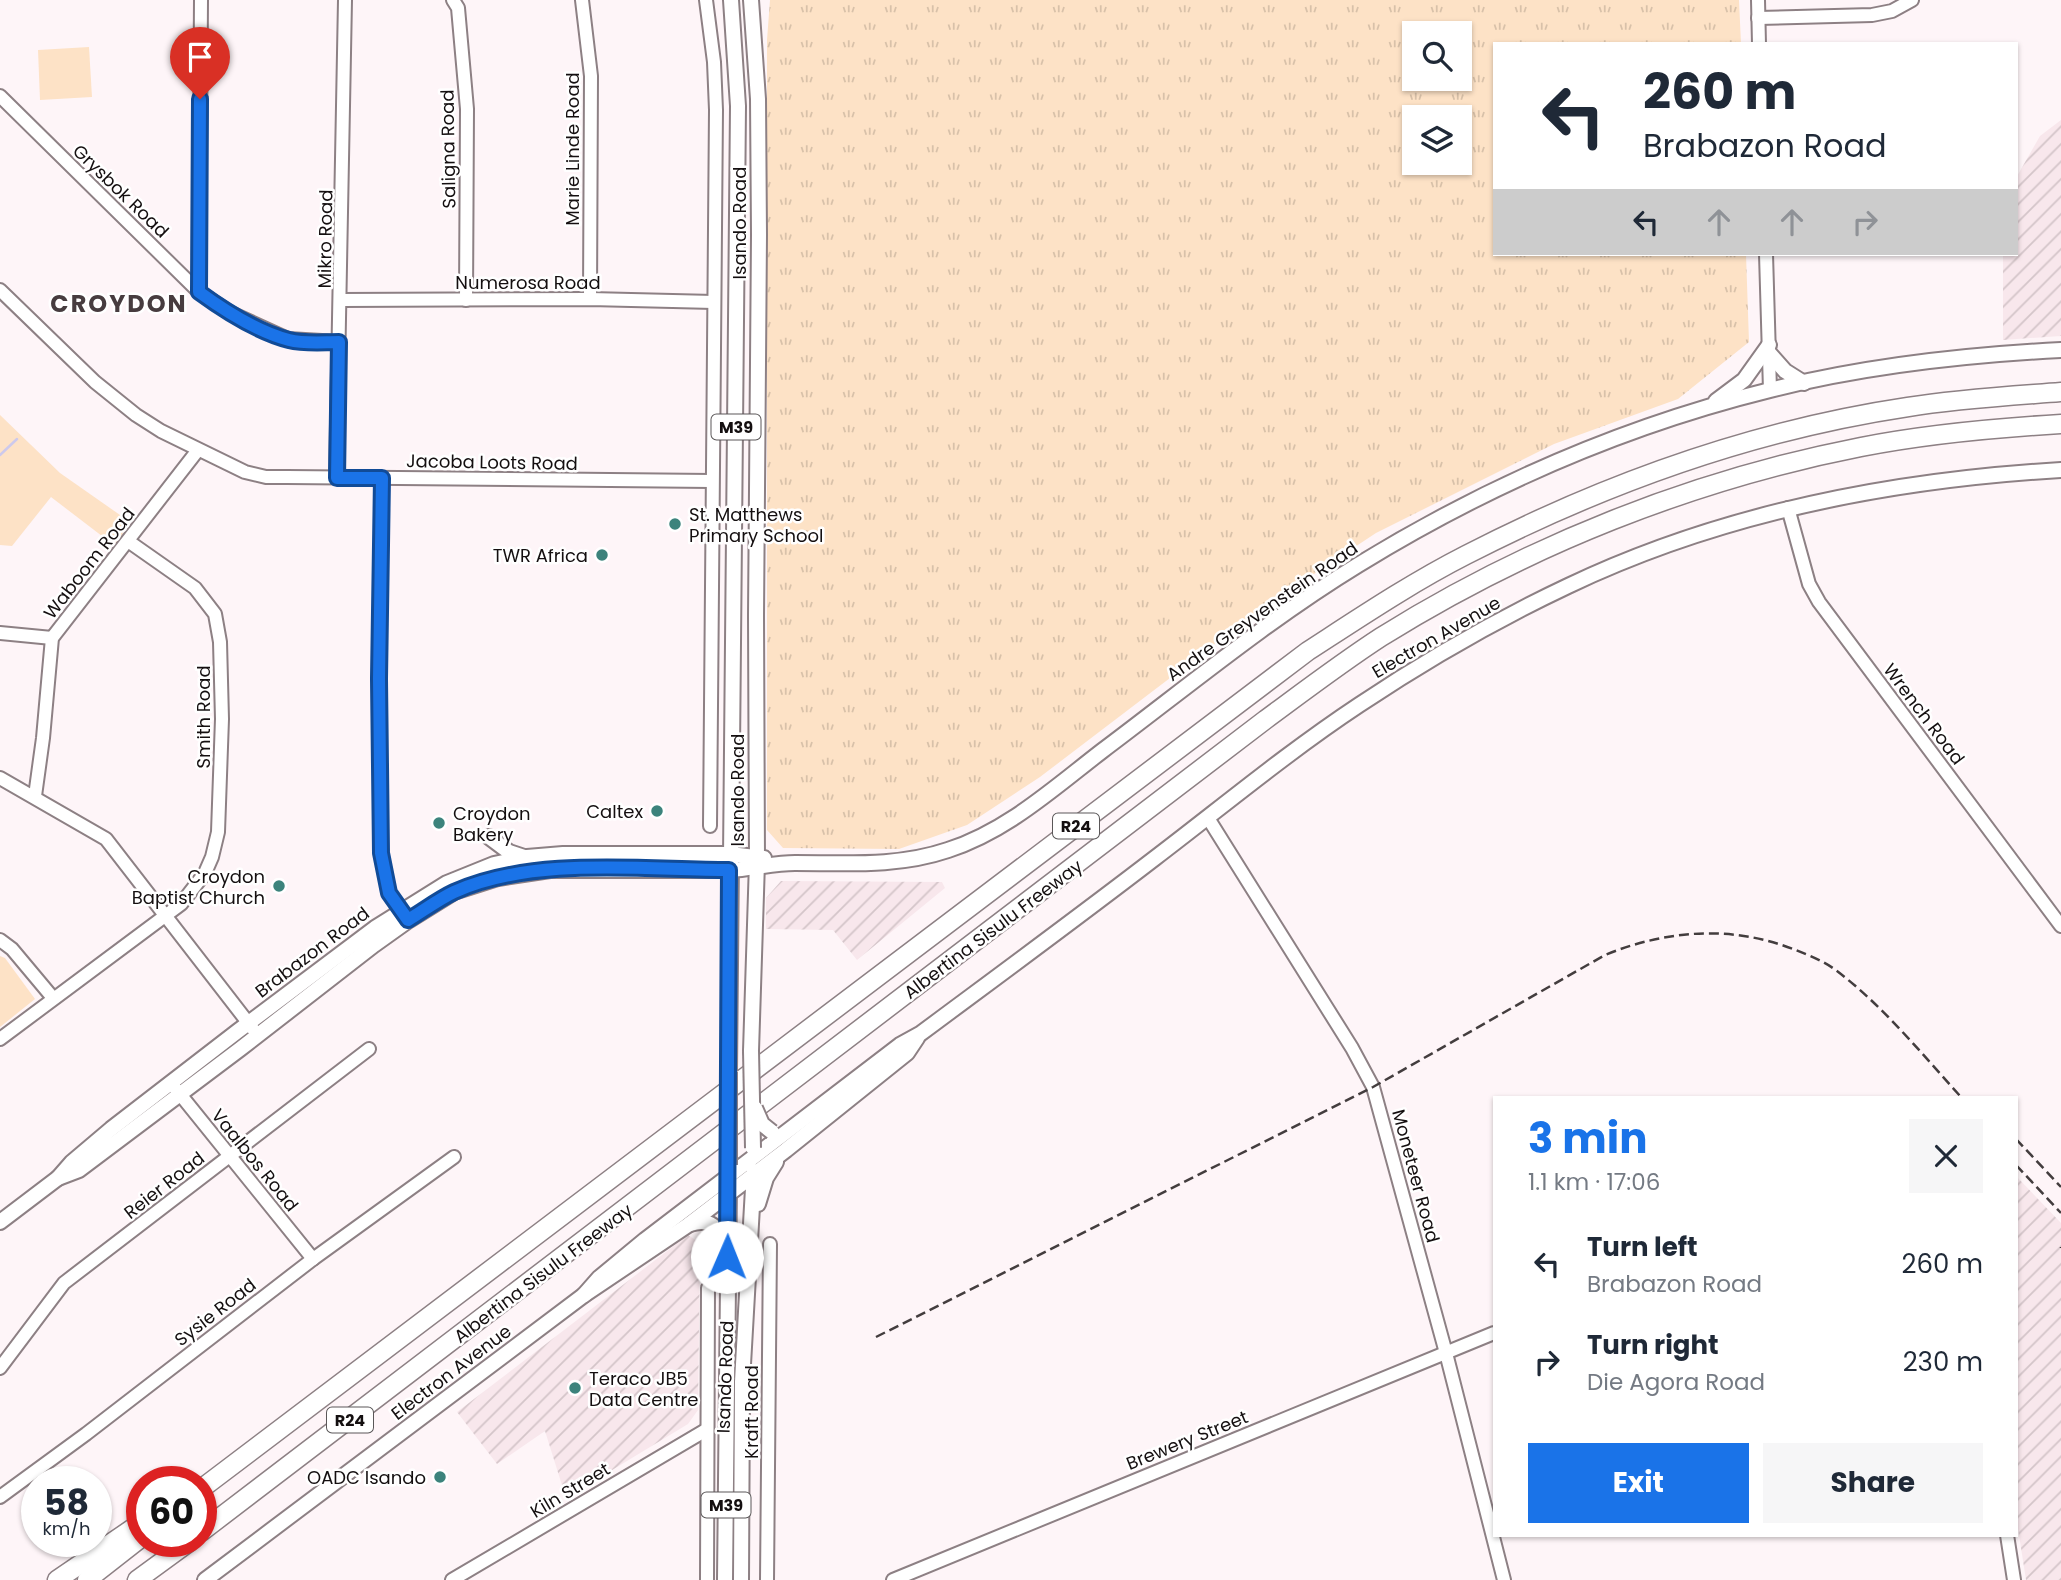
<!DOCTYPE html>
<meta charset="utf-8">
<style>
body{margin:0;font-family:Poppins,sans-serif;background:#f6f6f7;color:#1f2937;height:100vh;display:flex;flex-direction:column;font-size:26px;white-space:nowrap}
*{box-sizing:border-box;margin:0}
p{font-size:23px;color:#747a83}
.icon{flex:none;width:38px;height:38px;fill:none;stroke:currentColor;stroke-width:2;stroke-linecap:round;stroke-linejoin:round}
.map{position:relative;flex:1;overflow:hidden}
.details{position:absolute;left:1493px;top:1096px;width:525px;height:441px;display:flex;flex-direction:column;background:#fff;border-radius:0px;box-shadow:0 2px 5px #0004}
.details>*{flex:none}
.banner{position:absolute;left:1493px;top:42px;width:525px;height:214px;border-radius:0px;box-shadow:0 2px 5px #0004;background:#fff;color:#1f2937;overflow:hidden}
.tools{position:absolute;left:1402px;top:21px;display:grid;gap:14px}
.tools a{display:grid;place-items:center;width:70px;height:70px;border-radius:0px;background:#fff;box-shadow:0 2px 5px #0004;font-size:35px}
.speed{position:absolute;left:21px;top:1466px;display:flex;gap:14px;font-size:35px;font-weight:700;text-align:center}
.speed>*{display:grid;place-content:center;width:91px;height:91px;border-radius:50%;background:#fff;box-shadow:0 2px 5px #0004;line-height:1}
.speed small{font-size:18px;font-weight:400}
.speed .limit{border:10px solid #d22;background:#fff;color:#111}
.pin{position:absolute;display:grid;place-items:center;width:60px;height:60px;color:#fff;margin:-72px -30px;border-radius:50% 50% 50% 0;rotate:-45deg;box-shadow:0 0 7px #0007}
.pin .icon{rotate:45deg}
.me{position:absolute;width:77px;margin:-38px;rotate:1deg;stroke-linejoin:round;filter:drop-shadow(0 0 5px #0008)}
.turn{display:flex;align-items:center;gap:24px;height:147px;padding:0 35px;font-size:32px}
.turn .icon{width:91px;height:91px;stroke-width:2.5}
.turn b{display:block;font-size:49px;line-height:60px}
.lanes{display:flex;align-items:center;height:66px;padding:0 35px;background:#0003;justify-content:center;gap:35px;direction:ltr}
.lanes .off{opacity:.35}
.round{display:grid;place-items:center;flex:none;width:74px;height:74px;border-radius:0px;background:#f6f6f7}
.summary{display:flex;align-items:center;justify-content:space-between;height:119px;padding:0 35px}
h1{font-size:42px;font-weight:700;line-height:52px;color:#1a73e8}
.action{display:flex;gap:14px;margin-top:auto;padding:14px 35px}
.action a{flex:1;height:80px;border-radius:0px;background:#1a73e8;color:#fff;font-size:28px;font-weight:700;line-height:80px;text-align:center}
.action a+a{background:#f6f6f7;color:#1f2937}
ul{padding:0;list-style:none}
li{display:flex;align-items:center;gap:21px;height:98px;padding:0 35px}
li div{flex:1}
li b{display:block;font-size:26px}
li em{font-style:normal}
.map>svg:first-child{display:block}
</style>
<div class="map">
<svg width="2061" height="1580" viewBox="0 0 2061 1580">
<defs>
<pattern id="industrial-furrows" width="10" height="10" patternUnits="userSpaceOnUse" patternTransform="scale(1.75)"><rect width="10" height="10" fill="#f8e7ec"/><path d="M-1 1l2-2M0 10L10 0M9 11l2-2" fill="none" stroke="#d4c5c9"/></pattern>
<pattern id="grass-tufts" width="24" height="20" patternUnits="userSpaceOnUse" patternTransform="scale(1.75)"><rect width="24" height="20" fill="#fde2c6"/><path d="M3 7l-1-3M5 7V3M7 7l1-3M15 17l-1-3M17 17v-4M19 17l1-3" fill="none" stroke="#d8c1a9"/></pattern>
</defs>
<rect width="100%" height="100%" fill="#fef5f8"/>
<g fill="url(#industrial-furrows)">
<path d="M2061,120V336L2003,340V254H2016V178L2040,136Z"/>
<path d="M781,881L942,882L945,888L857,960L833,930L766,929V898Z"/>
<path d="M2016,1176L2061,1223V1580H2026L2016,1516Z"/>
<path d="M688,1235L700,1243L698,1410L688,1424L566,1498L545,1431L497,1464L457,1412Z"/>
</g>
<path fill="url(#grass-tufts)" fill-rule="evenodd" d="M770,0H1739L1741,44H1494V254H1746L1749,342L1678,399L1554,444L1376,533L1258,611L1040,777L967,825L899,849L783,848L767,830V40ZM1414,33H1460V79H1414ZM1414,117H1460V163H1414Z"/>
<g fill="#fde2c6">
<path d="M89,47L92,97L40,100L38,50Z"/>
<path d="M0,415L60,473L130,522L115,546L51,497L12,546L0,545Z"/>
<path d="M0,956L5,958L35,999L0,1027Z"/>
</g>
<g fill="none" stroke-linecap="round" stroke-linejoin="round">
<path stroke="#cdc9ec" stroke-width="2.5" d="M0,455L17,439"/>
<g stroke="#8d8084" stroke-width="16">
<g id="minor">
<path d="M453,0L458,8L467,109L466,300"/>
<path d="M582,0L591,76L590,299"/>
<path d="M706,0L714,62L716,110L710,826"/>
<path d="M1758,0L1759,44"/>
<path d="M1758,18L1872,15L1892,11L1912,0"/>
<path d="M0,96L199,292L231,313L288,339L339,342"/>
<path d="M1766,254L1770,390"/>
<path d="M0,290L95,382L136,415L161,431L245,472L266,477H287L712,481"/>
<path d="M199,292L201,0"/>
<path d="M341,300L590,299L714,302"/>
<path d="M336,478L345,0"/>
<path d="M382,478L379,679L381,853L389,893L408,919"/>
<path d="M1788,508L1809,584L1819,602L2061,926"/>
<path d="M0,633L52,638"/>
<path d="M0,778L106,839L253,1029"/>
<path d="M35,796L43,738L52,638L198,450"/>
<path d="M1208,818L1352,1048L1373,1087L1446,1353L1504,1580"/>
<path d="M0,940L12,949L53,998"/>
<path d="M0,1039L181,904L205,873L212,857L218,832L222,719L220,642L215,614L195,588L128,541"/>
<path d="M171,1083L313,1259"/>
<path d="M0,1368L64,1283L369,1049"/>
<path d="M0,1497L86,1434L313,1259L454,1157"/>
<path d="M2007,1535L2014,1580"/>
<path d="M452,1580L706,1430"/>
<path d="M707,1580L708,1288"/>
<path d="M767,1580L770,1244"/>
<path d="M893,1580L1494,1333"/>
</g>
</g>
<g stroke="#8d8084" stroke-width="18">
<g id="major">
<path d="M751,0L758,99L759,235L756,616L757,862L751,1051"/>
<path d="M1769,353L1785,371L1804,383"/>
<path d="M1716,401L1744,380L1769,345"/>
<path d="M489,837L509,852L524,857"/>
<path d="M729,1072L738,106L731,0"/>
<path d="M58,1178L79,1170L240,1049L374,945L409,920L454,892L498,878L550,870H729C751,869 773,863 795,863C847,863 898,867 948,850C1007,831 1054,788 1102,751C1186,688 1268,620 1358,565C1485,487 1624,426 1770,390C1864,366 1964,355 2061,350"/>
<path d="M758,1204L766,1178L776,1162"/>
<path d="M0,1222L58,1178L72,1162L111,1129L238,1031L375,928L447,883L494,864L527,857L563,854H730L764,858"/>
<path d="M690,1224C709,1218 721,1226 721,1247"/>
<path d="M584,1295L599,1278L645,1240L900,1045L920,1034C998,976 1077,918 1155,858C1222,807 1288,752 1359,705C1425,661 1496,620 1568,586C1723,512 1891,480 2061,470"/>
<path d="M205,1580L584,1295L688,1225L786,1150L907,1053L917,1038"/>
<path d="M725,1580L729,1186"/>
<path d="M741,1580L742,1382L754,1171"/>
</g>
</g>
<g stroke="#8d8084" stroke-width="21">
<g id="highway">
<path d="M201,1489L1308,651C1359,618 1411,583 1466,555C1604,484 1754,430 1908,407C1958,399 2010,396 2061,392"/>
<path d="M201,1532L1265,720C1303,692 1341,663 1381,637C1527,546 1692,480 1861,447C1927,434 1994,428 2061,424"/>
<path d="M57,1580L142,1522"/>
<path d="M87,1580L142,1537"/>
<path d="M137,1580L189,1542"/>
</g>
</g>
<use href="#minor" stroke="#fff" stroke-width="12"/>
<use href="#major" stroke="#fff" stroke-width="14"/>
<use href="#highway" stroke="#fff" stroke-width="18"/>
<g stroke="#433d3e" stroke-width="2.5" stroke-dasharray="10 5" stroke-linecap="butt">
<path d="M2016,1139L2061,1187"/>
<path d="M2016,1165L2061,1213"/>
<path d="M2061,1247V1248"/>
<path d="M876,1337L1373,1087L1605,955C1666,930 1731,925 1793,949C1808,955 1824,961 1837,971C1883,1006 1922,1054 1961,1097"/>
</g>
<g stroke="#8d8084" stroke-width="18" stroke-linecap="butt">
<g id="major-bridge">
<path d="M751,1051L753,1148"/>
<path d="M729,1072V1165"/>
<path d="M755,1108L762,1124L772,1132"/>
</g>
</g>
<use href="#major-bridge" stroke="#fff" stroke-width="14"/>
</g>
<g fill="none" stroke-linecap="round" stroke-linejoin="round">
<g stroke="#114b97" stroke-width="18">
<path id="route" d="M200,99L199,292C225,311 258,332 289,340C305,344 323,342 339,342L337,478H382L379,679L381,853L389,893L408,920C423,911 439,899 454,892C533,856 644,870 729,870L727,1257"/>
</g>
<use href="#route" stroke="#1a73e8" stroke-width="12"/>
</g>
<g fill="#3c837c" stroke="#fff" stroke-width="2.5">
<circle cx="675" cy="524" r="7"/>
<circle cx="602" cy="555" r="7"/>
<circle cx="657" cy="811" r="7"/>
<circle cx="439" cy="823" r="7"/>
<circle cx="279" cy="886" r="7"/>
<circle cx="575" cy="1388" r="7"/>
<circle cx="440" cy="1477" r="7"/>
</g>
<g text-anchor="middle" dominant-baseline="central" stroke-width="5" stroke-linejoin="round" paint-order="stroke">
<g fill="#fff" stroke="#5a5758" stroke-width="2">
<rect x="711.5" y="414.5" width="49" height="25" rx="5"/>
<rect x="1053" y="813.5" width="46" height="25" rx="5"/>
<rect x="327" y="1407.5" width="46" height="25" rx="5"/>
<rect x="701.5" y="1492.5" width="49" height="25" rx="5"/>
</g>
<g font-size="16" font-weight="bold" fill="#140f10">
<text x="736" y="427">M39</text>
<text x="1076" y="826">R24</text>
<text x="350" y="1420">R24</text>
<text x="726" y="1505">M39</text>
</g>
<g font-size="18" fill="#140f10" stroke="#fff">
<text transform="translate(448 149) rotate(-91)">Saligna Road</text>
<text transform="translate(572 149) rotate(-90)">Marie Linde Road</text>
<text transform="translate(121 191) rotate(44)">Grysbok Road</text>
<text transform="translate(739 223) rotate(-90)">Isando Road</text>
<text transform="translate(325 239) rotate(-89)">Mikro Road</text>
<text x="528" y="282">Numerosa Road</text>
<text transform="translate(492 462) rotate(1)">Jacoba Loots Road</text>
<text transform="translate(89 563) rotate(-52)">Waboom Road</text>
<text transform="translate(1262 611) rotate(-35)">Andre Greyvenstein Road</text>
<text transform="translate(1436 637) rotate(-30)">Electron Avenue</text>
<text transform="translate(1924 714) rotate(53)">Wrench Road</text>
<text transform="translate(203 717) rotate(-90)">Smith Road</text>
<text transform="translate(737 790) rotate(-90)">Isando Road</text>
<text transform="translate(993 929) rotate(-37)">Albertina Sisulu Freeway</text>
<text transform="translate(312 952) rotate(-37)">Brabazon Road</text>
<text transform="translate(255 1160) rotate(51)">Vaalbos Road</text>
<text transform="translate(1416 1176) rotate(75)">Moneteer Road</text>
<text transform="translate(164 1185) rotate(-38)">Reier Road</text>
<text transform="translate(543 1273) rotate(-37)">Albertina Sisulu Freeway</text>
<text transform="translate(215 1312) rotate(-38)">Sysie Road</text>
<text transform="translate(451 1372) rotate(-37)">Electron Avenue</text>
<text transform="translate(725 1377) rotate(-88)">Isando Road</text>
<text transform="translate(751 1412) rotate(-90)">Kraft Road</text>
<text transform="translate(1187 1440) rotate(-22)">Brewery Street</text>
<text transform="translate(570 1490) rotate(-31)">Kiln Street</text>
</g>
<g font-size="18" fill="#140f10" stroke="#fff" text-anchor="end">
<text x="689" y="514" text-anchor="start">St. Matthews<tspan x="689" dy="21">Primary School</tspan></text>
<text x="588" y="555">TWR Africa</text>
<text x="643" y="811">Caltex</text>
<text x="453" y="813" text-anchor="start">Croydon<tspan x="453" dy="21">Bakery</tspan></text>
<text x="265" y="876">Croydon<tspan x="265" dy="21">Baptist Church</tspan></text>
<text x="589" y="1378" text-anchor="start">Teraco JB5<tspan x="589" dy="21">Data Centre</tspan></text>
<text x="426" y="1477">OADC Isando</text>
</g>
<g font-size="24" font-weight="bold" letter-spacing="2" fill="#473c3f" stroke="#fff">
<text x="119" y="303">CROYDON</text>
</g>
</g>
</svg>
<div class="tools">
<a><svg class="icon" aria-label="search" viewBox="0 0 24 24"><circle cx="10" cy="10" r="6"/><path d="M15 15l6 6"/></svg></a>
<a><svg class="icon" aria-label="layers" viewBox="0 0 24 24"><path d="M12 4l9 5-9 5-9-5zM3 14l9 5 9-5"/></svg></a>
</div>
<div class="speed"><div>58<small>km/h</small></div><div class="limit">60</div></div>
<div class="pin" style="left:200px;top:99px;background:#d93025"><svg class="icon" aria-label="arrive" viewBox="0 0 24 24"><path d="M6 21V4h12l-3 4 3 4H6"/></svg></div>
<svg class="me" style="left:727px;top:1257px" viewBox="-20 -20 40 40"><circle r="19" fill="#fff"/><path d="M0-13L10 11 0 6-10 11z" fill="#1a73e8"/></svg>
<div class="banner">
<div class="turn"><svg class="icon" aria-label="left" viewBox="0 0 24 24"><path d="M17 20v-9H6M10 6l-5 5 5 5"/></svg><div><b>260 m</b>Brabazon Road</div></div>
<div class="lanes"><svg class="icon" aria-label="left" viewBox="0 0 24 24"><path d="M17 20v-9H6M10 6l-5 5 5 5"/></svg><svg class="icon off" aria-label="ahead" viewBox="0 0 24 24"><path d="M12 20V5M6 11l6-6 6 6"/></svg><svg class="icon off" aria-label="ahead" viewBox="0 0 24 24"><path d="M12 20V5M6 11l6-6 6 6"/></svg><svg class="icon off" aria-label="right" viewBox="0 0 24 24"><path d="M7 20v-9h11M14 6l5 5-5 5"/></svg></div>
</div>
<section class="details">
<div class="summary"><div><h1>3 min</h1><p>1.1 km · 17:06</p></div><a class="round"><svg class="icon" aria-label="close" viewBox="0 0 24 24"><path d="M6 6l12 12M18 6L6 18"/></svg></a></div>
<ul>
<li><svg class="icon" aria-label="left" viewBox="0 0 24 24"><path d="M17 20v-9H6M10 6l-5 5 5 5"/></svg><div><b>Turn left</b><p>Brabazon Road</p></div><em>260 m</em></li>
<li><svg class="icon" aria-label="right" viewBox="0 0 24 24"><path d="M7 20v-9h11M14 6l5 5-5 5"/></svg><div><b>Turn right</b><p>Die Agora Road</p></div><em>230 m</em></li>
</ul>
<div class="action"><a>Exit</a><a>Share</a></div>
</section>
</div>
